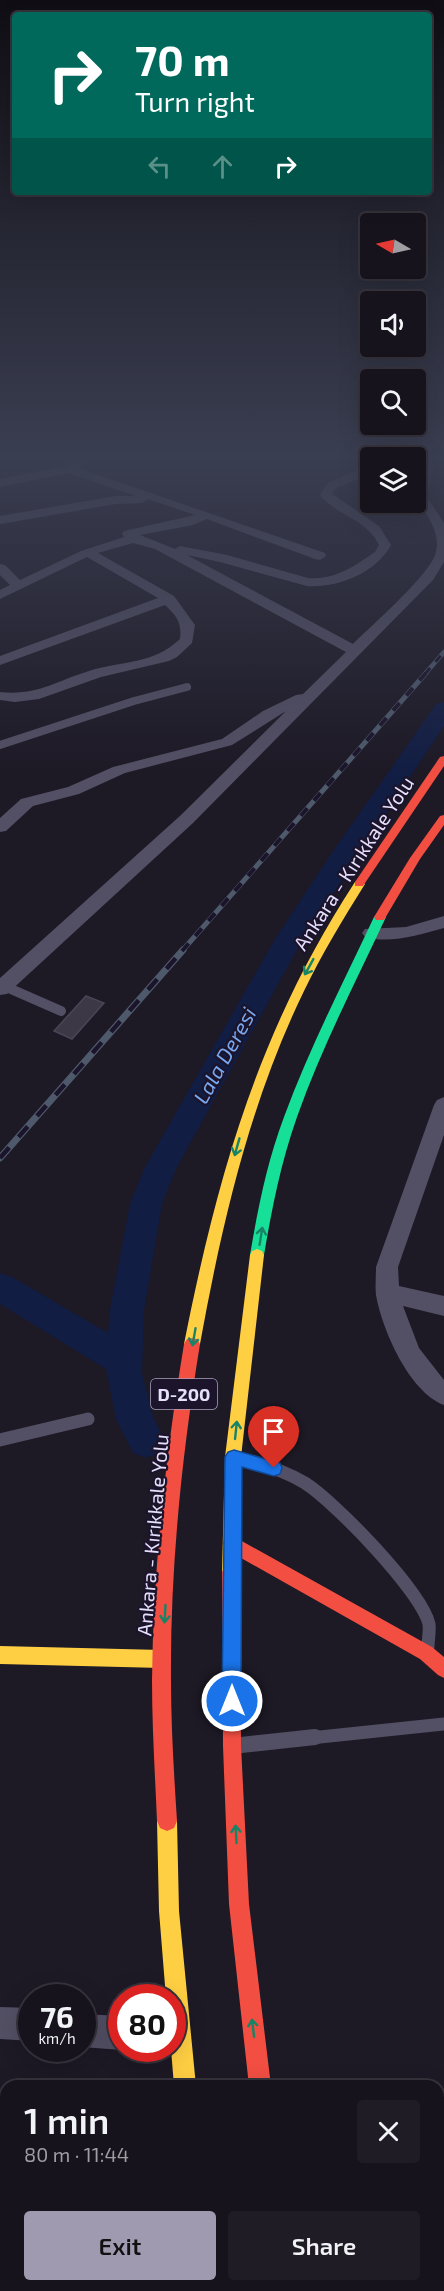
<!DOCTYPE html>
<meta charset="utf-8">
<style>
body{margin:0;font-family:"Exo 2",sans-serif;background:#1f1c25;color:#f1f3f6;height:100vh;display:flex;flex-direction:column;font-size:22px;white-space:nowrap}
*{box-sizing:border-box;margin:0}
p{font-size:20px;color:#9e9ea3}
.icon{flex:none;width:33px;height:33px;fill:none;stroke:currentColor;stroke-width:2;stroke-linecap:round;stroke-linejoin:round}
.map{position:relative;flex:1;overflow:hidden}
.details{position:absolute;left:0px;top:2080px;width:444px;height:212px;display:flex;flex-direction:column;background:#16131c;border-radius:18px 18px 0 0;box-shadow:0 6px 24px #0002,0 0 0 2px #35323b}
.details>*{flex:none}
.banner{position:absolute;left:12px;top:12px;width:420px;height:183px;border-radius:6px;box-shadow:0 6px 24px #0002,0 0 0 2px #35323b;background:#00695c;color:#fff;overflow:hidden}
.needle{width:39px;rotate:279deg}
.controls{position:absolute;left:360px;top:213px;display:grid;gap:12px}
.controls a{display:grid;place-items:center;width:66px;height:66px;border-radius:6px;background:#16131c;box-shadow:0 6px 24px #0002,0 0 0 2px #35323b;font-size:30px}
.speed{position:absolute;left:18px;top:1984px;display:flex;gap:12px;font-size:30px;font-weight:700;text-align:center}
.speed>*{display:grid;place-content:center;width:78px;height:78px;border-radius:50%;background:#16131c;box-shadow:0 6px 24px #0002,0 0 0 2px #35323b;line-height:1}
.speed small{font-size:15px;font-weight:400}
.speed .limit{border:9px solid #d22;background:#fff;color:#111}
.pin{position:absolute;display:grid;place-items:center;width:51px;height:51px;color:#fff;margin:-62px -26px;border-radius:50% 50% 50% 0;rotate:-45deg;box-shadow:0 0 6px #0007}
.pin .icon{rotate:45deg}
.me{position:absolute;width:66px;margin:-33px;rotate:0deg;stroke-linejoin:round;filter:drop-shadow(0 0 4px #0008)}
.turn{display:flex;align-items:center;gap:21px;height:126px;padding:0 24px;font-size:27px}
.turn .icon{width:78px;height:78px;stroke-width:2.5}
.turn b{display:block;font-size:42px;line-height:51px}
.lanes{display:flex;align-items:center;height:57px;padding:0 24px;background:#0003;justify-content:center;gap:30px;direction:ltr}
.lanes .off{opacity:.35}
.round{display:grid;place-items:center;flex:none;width:63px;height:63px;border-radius:6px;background:#1f1c25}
.headline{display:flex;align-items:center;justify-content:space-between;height:102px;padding:0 24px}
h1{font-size:36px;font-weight:600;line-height:45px}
.button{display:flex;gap:12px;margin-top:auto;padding:12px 24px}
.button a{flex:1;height:69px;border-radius:6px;background:#a09ab1;color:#111;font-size:24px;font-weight:600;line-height:69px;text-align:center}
.button a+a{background:#1f1c25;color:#f1f3f6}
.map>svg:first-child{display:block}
</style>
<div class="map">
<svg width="444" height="2291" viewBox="0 0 444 2291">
<rect width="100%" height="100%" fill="#1d1925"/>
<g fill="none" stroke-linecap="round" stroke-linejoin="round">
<path fill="#121d43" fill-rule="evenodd" d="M444,702V726L303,939L177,1167L162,1204L144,1310L142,1373L153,1417L165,1441L159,1453L146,1458L133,1453L116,1419L106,1369L0,1304V1273L12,1277L108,1333L110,1310L130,1204L145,1167L275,939L331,854L436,704Z"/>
</g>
<path fill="#3d3846" stroke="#4b4557" stroke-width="1.5" d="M86,996L104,1003L72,1039L54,1031Z"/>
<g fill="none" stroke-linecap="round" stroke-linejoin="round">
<path stroke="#534f64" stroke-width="8" d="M0,745L134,701L187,687"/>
<path stroke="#534f64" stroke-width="10" d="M4,986L61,1011"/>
<g stroke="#534f64" stroke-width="13">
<path d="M0,1440L88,1419"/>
<path d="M240,1459C263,1464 285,1471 305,1483C335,1502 421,1591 429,1624C430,1631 428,1640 428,1647"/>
<path d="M301,1739L444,1724"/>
</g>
<path stroke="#534f64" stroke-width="16" d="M241,1745L315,1737"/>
<g fill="#534f64" fill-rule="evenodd">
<path d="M85,454H98L78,468L325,553L326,556L320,560L315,559L207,519L193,525L140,535L175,549L180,546L227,555L308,578C335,580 353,567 375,552L379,545C367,519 337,516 320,495L328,483L357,471L359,463L357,454H369L370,464L366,476L336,488L332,494L379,526L391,545C376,573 338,588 307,586L220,562L187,555L353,644C370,627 432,573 436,552C441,532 426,514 416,498L424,454H436L427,497L444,523V562L433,580L193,823L7,994L0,995V978L181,815L286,711L232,745L125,773L79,794L33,806L6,831L0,832V818L21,799L68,787L113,767L222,739L263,711L296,695L303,694L346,652L155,549L133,543L98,553L174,596L195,625L192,643L177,657L169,661L101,677L39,699L15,702L0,700V692C37,696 56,681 89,671C124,660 152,665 180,639C182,623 177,616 165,605L0,665V656L158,598L87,557L0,599V590L10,585L0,575V564L5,565L20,580L81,551L124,537L122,534L124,531L195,515L148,499L142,503L116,504L0,524V516L116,496H136L68,473L0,487V479L65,466Z"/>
<path d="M444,916V928C418,935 391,944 365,937L362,933L365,929L406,927Z"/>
<path d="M444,1097V1135L398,1267L399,1286L444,1296V1316L403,1306L419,1348L444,1380V1405C409,1392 382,1329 376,1295C375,1287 376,1276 376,1267L434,1105L437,1100Z"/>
<path d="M0,2007L32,2008V2041L0,2039Z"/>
<path d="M82,2014L122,2016V2049H123L122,2050L82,2047Z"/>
</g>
<path fill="#16e098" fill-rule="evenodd" d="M380,913L386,917C355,983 321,1049 297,1117C281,1162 272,1208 264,1255L262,1259L257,1261L252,1259L250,1255C258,1208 267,1162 284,1117C309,1049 343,983 374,917Z"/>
<g fill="#ffcf43" fill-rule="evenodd">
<path d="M359,880L365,884C343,919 322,954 304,991C250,1102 222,1223 200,1344L197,1349L192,1350L187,1349L184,1344C218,1173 259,1029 355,882Z"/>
<path d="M257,1249L262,1251L264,1255L241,1457L240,1572L237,1578L231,1580L225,1578L222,1572L225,1457L250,1255L252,1251Z"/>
<path d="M0,1646L162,1650L168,1653L171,1659L168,1665L162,1668L0,1664Z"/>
<path d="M167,1811L174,1814L177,1821L179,1911L196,2086H174L171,2049L172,1998H166L159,1911L157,1821L160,1814Z"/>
</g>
<g fill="#f24e42" fill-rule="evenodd">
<path d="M444,756V766L363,886H355V882L440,757Z"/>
<path d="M444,815V825L420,859L384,920H376L374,917L410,858L440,816Z"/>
<path d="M192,1338L197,1339L200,1344C182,1455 170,1568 171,1680C171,1727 174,1774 177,1821L174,1828L167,1831L160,1828L157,1821C155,1774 152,1727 152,1680C153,1568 166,1454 184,1344L187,1339Z"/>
<path d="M231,1535L432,1647L444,1657V1678L438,1675L420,1659L225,1549L223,1543L225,1537Z"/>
<path d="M231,1564L237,1566L240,1572L241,1746L249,1904L271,2086H249L229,1904L223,1746L222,1572L225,1566Z"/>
<path d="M195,2286H219L220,2291H196Z"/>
<path d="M279,2286H303L304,2291H280Z"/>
</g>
<g stroke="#4e5a6c" stroke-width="4.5">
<path id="rail-far2" d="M425,674L444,652"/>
</g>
<g stroke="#4e5a6c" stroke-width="5">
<path id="rail-far1" d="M182,951L426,673"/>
</g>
<g stroke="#4e5a6c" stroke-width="7">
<path id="rail" d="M0,1158L183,950"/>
</g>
<use href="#rail-far2" stroke="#1b142a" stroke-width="3" stroke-dasharray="8" stroke-linecap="butt"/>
<use href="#rail-far1" stroke="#1b142a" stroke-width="4" stroke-dasharray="10" stroke-linecap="butt"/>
<use href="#rail" stroke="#1b142a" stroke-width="4.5" stroke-dasharray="14" stroke-linecap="butt"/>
</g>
<defs><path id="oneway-shaft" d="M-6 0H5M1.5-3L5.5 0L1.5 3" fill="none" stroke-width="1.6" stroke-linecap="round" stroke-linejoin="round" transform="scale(1.5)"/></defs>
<g stroke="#188466">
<use href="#oneway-shaft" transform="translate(309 967) rotate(119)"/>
<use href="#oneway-shaft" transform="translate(237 1147) rotate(106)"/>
<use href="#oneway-shaft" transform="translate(261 1236) rotate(-81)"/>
<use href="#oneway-shaft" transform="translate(194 1337) rotate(100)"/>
<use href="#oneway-shaft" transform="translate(236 1430) rotate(-84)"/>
<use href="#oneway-shaft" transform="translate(165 1614) rotate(93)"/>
<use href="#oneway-shaft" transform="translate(236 1834) rotate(-93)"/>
<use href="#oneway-shaft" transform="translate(253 2028) rotate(-97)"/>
</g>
<linearGradient id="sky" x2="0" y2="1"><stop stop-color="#100e14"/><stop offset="0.59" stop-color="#3a3e51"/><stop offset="1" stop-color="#3a3e51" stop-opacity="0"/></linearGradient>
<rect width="444" height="774" fill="url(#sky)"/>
<path fill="#1a73e8" stroke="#114b97" stroke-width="1.5" d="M234,1450L280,1463L282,1468L280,1474L274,1476L242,1467L241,1701L238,1707L232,1710L225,1707L222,1701L225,1457L228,1452Z"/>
<g text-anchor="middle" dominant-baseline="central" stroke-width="4.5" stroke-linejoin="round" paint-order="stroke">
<rect fill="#1b142a" stroke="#aaa3bd" stroke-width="1.5" x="151" y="1379" width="66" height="30" rx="4.5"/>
<g font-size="18" font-weight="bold" fill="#e7e0fc">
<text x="184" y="1394">D-200</text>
</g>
<g font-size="20" fill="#e7e0fc" stroke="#1b142a">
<text transform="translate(353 863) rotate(-57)">Ankara - Kırıkkale Yolu</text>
<text transform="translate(152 1535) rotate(-85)">Ankara - Kırıkkale Yolu</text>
</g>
<g font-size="21" font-style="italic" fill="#79a8f1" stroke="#1b142a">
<text transform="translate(224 1055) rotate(-61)">Lala Deresi</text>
</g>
</g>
</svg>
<div class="controls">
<a><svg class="needle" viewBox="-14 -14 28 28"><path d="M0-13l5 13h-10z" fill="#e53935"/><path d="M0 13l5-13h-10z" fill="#9e9ea3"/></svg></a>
<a><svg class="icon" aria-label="sound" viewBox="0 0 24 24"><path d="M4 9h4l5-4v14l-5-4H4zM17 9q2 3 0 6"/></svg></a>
<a><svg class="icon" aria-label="search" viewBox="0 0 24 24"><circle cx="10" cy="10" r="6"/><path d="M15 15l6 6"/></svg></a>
<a><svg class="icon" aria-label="layers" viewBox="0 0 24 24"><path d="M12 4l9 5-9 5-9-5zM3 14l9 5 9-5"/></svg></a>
</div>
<div class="speed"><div>76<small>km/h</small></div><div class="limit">80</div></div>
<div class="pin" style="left:274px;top:1468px;background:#d93025"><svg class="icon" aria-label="arrive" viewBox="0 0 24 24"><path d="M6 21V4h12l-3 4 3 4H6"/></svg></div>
<svg class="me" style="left:232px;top:1701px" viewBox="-20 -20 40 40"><circle r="17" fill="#1a73e8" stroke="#fff" stroke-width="3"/><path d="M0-11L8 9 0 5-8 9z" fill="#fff"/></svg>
<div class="banner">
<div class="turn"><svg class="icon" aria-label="right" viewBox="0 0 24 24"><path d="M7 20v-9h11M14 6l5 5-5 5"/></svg><div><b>70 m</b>Turn right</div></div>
<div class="lanes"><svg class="icon off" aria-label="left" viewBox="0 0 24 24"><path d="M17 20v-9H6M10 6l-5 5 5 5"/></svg><svg class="icon off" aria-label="ahead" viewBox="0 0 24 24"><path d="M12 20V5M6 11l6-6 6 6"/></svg><svg class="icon" aria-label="right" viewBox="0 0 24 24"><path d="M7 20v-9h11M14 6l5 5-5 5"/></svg></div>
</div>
<section class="details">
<div class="headline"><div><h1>1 min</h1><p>80 m · 11:44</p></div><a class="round"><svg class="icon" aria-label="close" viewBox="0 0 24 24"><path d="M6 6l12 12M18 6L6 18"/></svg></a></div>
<div class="button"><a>Exit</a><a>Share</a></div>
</section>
</div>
